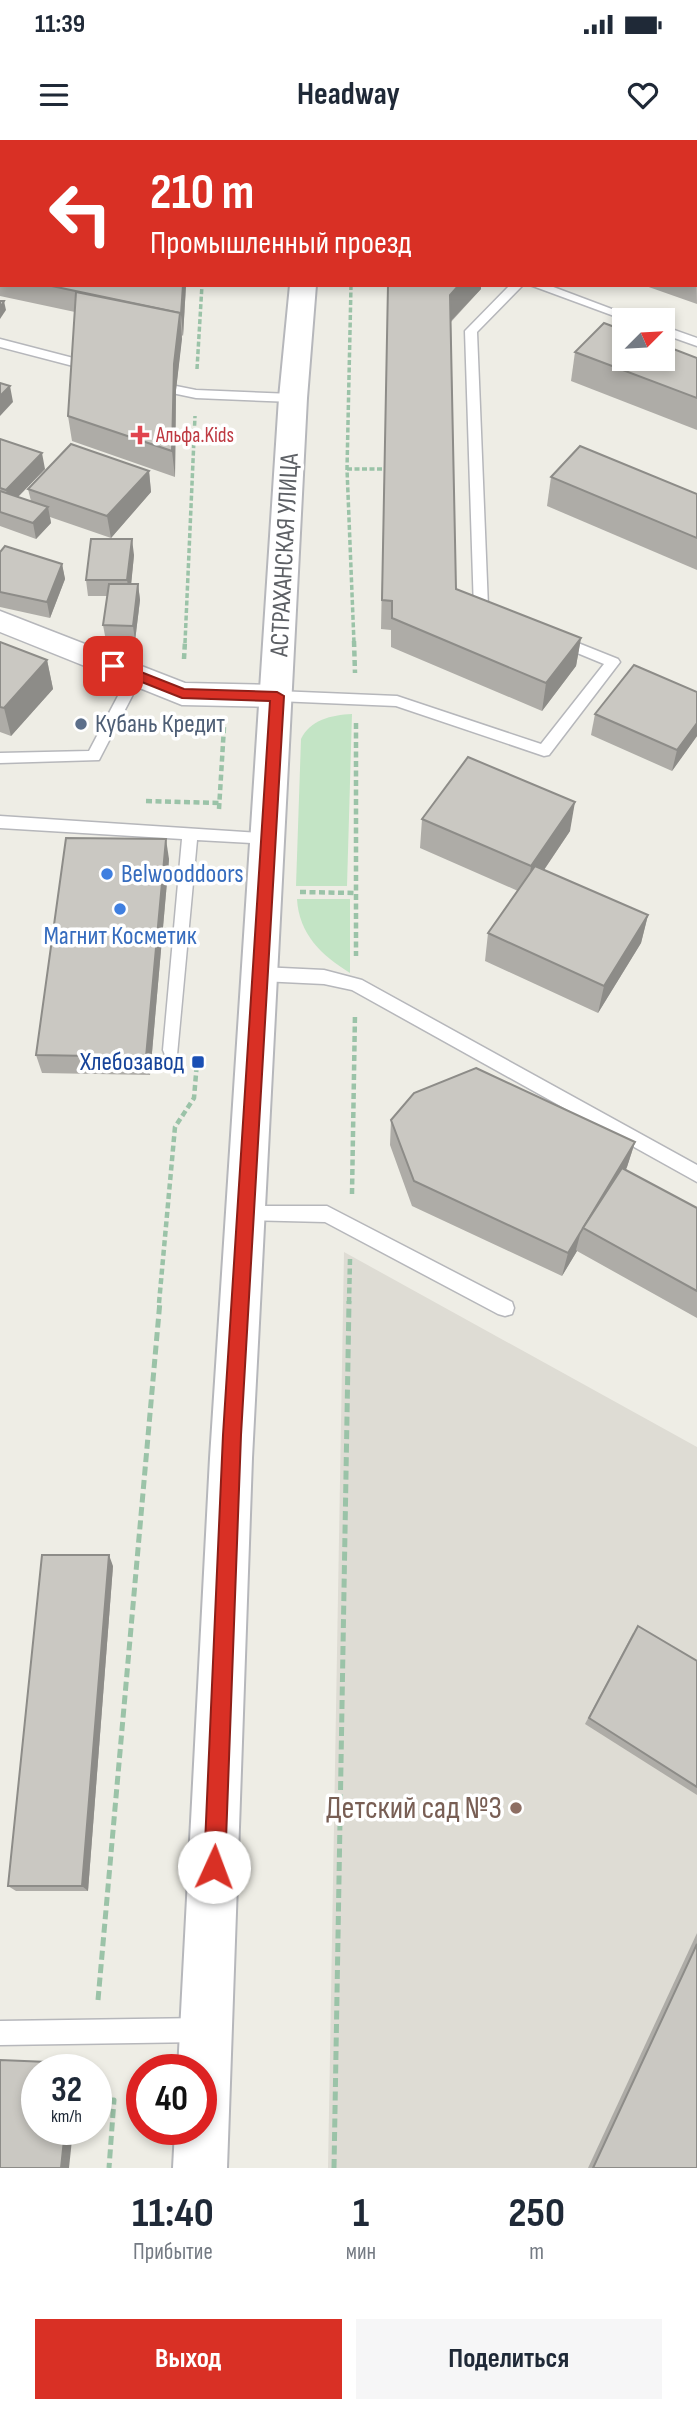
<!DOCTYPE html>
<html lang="ru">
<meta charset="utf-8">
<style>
body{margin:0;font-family:"Sofia Sans Condensed",sans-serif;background:#f6f6f7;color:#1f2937;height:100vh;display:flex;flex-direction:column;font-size:26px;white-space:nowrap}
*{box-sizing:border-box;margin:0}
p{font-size:23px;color:#747a83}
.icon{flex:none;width:38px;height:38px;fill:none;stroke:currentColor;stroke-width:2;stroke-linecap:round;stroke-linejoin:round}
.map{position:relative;height:2028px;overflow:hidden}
.sheet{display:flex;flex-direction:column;background:#fff;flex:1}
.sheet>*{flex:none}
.top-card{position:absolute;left:0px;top:0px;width:698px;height:147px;box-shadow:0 4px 10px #0003;background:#d93025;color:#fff;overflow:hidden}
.needle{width:46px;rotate:66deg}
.buttons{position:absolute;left:612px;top:168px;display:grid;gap:14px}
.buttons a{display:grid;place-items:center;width:63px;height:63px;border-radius:0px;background:#fff;box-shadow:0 4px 10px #0003;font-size:35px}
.speed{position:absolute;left:21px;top:1914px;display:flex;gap:14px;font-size:35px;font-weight:700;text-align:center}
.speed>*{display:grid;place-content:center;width:91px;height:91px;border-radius:50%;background:#fff;box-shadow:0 4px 10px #0003;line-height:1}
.speed small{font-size:18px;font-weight:400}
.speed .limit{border:10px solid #d22;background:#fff;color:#111}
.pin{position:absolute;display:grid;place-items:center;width:60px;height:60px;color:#fff;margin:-30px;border-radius:14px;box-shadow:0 4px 10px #0006}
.me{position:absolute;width:77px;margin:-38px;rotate:2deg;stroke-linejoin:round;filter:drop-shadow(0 0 5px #0008)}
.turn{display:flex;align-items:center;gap:24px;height:147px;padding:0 35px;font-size:32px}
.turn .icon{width:91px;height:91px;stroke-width:2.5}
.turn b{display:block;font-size:49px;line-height:60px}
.eta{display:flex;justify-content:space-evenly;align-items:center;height:119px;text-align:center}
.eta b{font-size:42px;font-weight:700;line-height:49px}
.action{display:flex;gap:14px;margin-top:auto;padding:14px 35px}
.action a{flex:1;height:80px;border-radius:0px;background:#d93025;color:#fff;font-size:28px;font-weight:700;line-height:80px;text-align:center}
.action a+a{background:#f6f6f7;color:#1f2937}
.status{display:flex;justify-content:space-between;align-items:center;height:49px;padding:0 35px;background:#fff;direction:ltr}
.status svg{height:19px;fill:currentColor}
header{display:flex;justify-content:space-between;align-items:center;height:91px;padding:0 35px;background:#fff;font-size:32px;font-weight:700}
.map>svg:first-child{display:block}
</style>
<div class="status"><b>11:39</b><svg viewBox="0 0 49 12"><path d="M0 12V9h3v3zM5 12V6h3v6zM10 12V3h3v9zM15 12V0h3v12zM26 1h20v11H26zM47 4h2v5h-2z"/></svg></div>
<header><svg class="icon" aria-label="menu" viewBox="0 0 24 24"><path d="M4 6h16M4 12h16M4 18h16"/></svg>Headway<svg class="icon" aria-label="heart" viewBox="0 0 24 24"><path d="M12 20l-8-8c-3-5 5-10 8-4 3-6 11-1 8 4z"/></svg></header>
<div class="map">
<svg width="697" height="2028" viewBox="0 0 697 2028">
<rect width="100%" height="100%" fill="#eeede5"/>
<path fill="#dedcd4" d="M344,1112L697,1307V2028H328Z"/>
<g fill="#c3e4c5">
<path d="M352,574L347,746H296L301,599C310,580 331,575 352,574Z"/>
<path d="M297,759H350V833C321,815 299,794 297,759Z"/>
</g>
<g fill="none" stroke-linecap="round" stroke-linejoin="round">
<g stroke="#b6b7bb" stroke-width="3">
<g id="service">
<rect x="696" y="65" width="1" height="6"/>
<path d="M510,145H523L477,192L488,467L500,475L493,480L474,470L465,191Z"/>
<path d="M530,145H548L641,180H625Z"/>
<path d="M663,186L697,198V206L663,194Z"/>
<path d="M0,199L81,220L83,223L77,227L0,207Z"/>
<path d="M176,246L196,250L293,254L299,258L293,262L196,258L172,253L170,250Z"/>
<path d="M558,495L618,519L620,522L549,615L544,616L396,566L277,561L270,556L277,551L397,556L541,604L604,524L553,503L551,500Z"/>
<path d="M136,530L143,535L99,620L0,623V613L89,611L129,535Z"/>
<path d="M0,676L274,694L277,698L269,704L197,700L177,915H165L163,910L182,699L0,688Z"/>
<path d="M261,827L324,830L362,840L697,1025V1042L352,850L324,844L261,841L253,834Z"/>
<path d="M245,1066H327L512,1162L514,1168L512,1174L505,1176L498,1174L325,1082L239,1080L236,1074L239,1068Z"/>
<path d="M203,1878L211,1882L215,1890L211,1898L203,1902L0,1905V1881Z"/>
</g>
</g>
<g stroke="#b6b7bb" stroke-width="3">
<path id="minor" d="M0,471L185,543L277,545L288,548L292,556L288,564L277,567L182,565L0,492Z"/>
</g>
<g stroke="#b6b7bb" stroke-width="4">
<g id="tertiary">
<path d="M303,0H327L302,2Z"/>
<path d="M290,145H316L307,258L252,1318L227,2028H173L175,1990H201V1930H178L210,1318L279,258Z"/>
</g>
</g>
<g stroke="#9bc3a8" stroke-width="3.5" stroke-dasharray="5 2.5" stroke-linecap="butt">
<path d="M351,145L347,329L354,503"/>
<path d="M197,229L202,145"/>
<path d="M347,329H384"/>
<path d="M185,503L195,276"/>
</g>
<g stroke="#9bc3a8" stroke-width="4.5" stroke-dasharray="6 3.5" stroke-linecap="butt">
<path d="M354,501L355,533"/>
<path d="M184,519L185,501"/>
<path d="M356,583V816"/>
<path d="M146,661L219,663"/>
<path d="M219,669L224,587"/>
<path d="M300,752L355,753"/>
<path d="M352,1054L355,874"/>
<path d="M159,1163L175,987L194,958L197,922"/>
<path d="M349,1163L350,1119"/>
</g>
<g stroke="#9bc3a8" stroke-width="5" stroke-dasharray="9 4.5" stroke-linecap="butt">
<path d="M98,1860L160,1161"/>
<path d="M96,1960H114L109,2028"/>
<path d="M334,2028L349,1161"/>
</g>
<use href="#service" fill="#fff" fill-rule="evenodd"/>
<use href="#minor" fill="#fff" fill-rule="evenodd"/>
<use href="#tertiary" fill="#fff" fill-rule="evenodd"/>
</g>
<g fill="#aeaca7">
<path d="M133,0H218L219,2H133Z"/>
<rect x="421" y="0" width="96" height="2"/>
<rect x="517" y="0" width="90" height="2"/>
<path d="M658,0H697V12L696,2H664Z"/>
<path d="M0,5H2V145H186L183,196L182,195L176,250L175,337L72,301L68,276L75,172L0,156Z"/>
<path d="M696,99L697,164L643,145H696Z"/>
<path d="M388,145L481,149L451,182L456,449L581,498L576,526L542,571L391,507V490L381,489Z"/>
<path d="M575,212L697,218V290L571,241Z"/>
<path d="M0,299L45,329L18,357L31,361L28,349L149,331L151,352L111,398L50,377L51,383L36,399L0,386Z"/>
<path d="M551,337L697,354V430L547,366Z"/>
<path d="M0,412L62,424L65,439L50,478L0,467Z"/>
<path d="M134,415L131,444H138L140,460L135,501H106L103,485L108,456H88L86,440Z"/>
<path d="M0,502L47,520L53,549L11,596L0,592Z"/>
<path d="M697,552V596L672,631L591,595L595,574Z"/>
<path d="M422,679L570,691L544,730L648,775L641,803L598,873L485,821L488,793L518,751L420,708Z"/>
<path d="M169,719L150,935L42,933L36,915Z"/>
<path d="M391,980L635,1002L626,1030L697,1068V1178L577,1111L562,1136L412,1066L390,1005Z"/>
<path d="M113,1426L88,1751H16L8,1746Z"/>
<path d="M633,1493L697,1521V1655L585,1584Z"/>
<path d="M697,1793V2028H588Z"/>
</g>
<g fill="#8d8c88">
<path d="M68,0H115L113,2H64Z"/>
<path d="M503,0H517V2H501Z"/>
<path d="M592,0H607V2H590Z"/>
<path d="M2,25V48L0,49V26Z"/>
<path d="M183,145H186L183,196L181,174Z"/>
<path d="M459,145H481V149L448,184L450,155Z"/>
<path d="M4,161L6,170L0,179V168Z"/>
<path d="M180,173L182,199L176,250L175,337L172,311L174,224Z"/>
<path d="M10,246L13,262L0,276V256Z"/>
<path d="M42,313L45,329L9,366L6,350Z"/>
<path d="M149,331L151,352L111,398L107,376Z"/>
<path d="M48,367L51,383L36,399L33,383Z"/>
<path d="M132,399L134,415L130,456L127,440Z"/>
<path d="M62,424L65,439L50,478L47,462Z"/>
<path d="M138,444L140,460L135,501L133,486Z"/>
<path d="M581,498L576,526L542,571L546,543Z"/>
<path d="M47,520L53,549L11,596L4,568Z"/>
<path d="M697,583V596L672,631L677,610Z"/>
<path d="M575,662L570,691L527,755L531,726Z"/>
<path d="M166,699L169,719L150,935L146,917Z"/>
<path d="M648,775L641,803L598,873L604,846Z"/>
<path d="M635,1002L627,1027L589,1091L583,1088Z"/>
<path d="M581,1091L576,1110L577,1111L562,1136L568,1113Z"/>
<path d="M109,1415L113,1426L88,1751L82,1746Z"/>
<path d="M72,1923L80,1924L79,1930H71Z"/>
<path d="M65,1990H73L69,2028H61Z"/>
</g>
<g fill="#cac8c2" stroke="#8d8c88" stroke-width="2">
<path d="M14,0H68L64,2H10Z"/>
<path d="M168,0H218L219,2H173Z"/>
<path d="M451,0H503L501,2H456Z"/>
<path d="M556,0H592L590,2H561Z"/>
<path d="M0,5H2V25L0,26Z"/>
<path d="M0,42L2,43V56H0Z"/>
<path d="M0,56H2V82L0,81Z"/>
<rect x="696" y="99" width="1" height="33"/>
<path d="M0,101H2V136L0,135Z"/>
<path d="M47,145H183L181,174L180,173Z"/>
<path d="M388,145H459L450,155L456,449L581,498L546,543L392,478V461L382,460Z"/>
<path d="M76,152L180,173L174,224L172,311L68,276Z"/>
<path d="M0,161H4L0,168Z"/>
<path d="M604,183L625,191V219H663V205L697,218V258L575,212Z"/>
<path d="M0,243L10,246L0,256Z"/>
<path d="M0,299L42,313L6,350L0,348Z"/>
<path d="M71,304L149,331L107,376L28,349Z"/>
<path d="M580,306L697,354V398L551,337Z"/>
<path d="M0,351L48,367L33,383L0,372Z"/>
<path d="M91,399H132L127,440H86Z"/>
<path d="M5,406L62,424L47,462L0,452V412Z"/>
<path d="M109,444H138L133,486L103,485Z"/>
<path d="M0,502L47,520L4,568L0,567Z"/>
<path d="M634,525L697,552V583L677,610L595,574Z"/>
<path d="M468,617L575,662L531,726L422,679Z"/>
<path d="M66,698L166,699L146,917L36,915Z"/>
<path d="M535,726L648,775L604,846L488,793Z"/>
<path d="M476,928L635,1002L568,1113L414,1041L391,980L414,953Z"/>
<path d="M622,1028L697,1068V1151L583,1088Z"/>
<path d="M42,1415H109L82,1746H8Z"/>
<path d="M638,1486L697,1521V1647L589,1578Z"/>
<path d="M697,1804V2028H593Z"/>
<path d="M0,1920L72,1923L71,1930H37V1990H65L61,2028H0Z"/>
</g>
<path fill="#d93025" stroke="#8d1f18" stroke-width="2" d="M113,521L184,549L277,552L284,556L241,1295L225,1727L222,1734L214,1737L207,1734L204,1727L223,1295L270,561L182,558L109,529V523Z"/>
<path fill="#e0444e" stroke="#fff" stroke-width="2.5" d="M136.5 284.5h7v7h7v7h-7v7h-7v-7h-7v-7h7z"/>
<circle fill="#5c6f8a" stroke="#fff" stroke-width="2.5" cx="81" cy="584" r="7"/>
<g fill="#3f7fe0" stroke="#fff" stroke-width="2.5">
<circle cx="107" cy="734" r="7"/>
<circle cx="120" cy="769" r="7"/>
</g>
<rect fill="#1a4fb4" stroke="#fff" stroke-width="2.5" x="191" y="915" width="14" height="14" rx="3.5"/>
<circle fill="#8d6e63" stroke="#fff" stroke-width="2.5" cx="516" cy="1668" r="7"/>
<g text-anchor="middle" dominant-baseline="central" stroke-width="7" stroke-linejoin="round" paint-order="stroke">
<g font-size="21" fill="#be3a42" stroke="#fff" text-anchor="start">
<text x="156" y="295">Альфа.Kids</text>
</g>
<g font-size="26" fill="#5d6065" stroke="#fff">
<text transform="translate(285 415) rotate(-87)">АСТРАХАНСКАЯ УЛИЦА</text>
</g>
<g font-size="26" fill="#4e5e75" stroke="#fff" text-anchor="start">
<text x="95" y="584">Кубань Кредит</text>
</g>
<g font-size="26" fill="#366cbe" stroke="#fff" text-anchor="start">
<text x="121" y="734">Belwooddoors</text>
<text x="120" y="796" text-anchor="middle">Магнит Косметик</text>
</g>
<g font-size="26" fill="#164399" stroke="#fff" text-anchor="end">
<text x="184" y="922">Хлебозавод</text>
</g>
<g font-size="32" fill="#785e54" stroke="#fff" text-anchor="end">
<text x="502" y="1668">Детский сад №3</text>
</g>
</g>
</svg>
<div class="buttons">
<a><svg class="needle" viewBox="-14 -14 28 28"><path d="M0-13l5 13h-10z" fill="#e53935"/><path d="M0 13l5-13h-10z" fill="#747a83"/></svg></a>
</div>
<div class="speed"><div>32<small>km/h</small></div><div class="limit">40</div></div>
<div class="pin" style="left:113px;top:526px;background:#d93025"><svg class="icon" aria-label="arrive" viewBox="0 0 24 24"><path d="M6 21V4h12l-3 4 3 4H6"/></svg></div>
<svg class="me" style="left:214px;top:1727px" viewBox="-20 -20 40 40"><circle r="19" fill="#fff"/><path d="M0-13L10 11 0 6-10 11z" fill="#d93025"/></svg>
<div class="top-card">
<div class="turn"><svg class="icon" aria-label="left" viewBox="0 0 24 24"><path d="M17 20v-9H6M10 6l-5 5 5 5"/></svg><div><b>210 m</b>Промышленный проезд</div></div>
</div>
</div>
<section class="sheet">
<div class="eta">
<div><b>11:40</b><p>Прибытие</p></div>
<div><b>1</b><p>мин</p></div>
<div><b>250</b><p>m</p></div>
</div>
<div class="action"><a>Выход</a><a>Поделиться</a></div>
</section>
